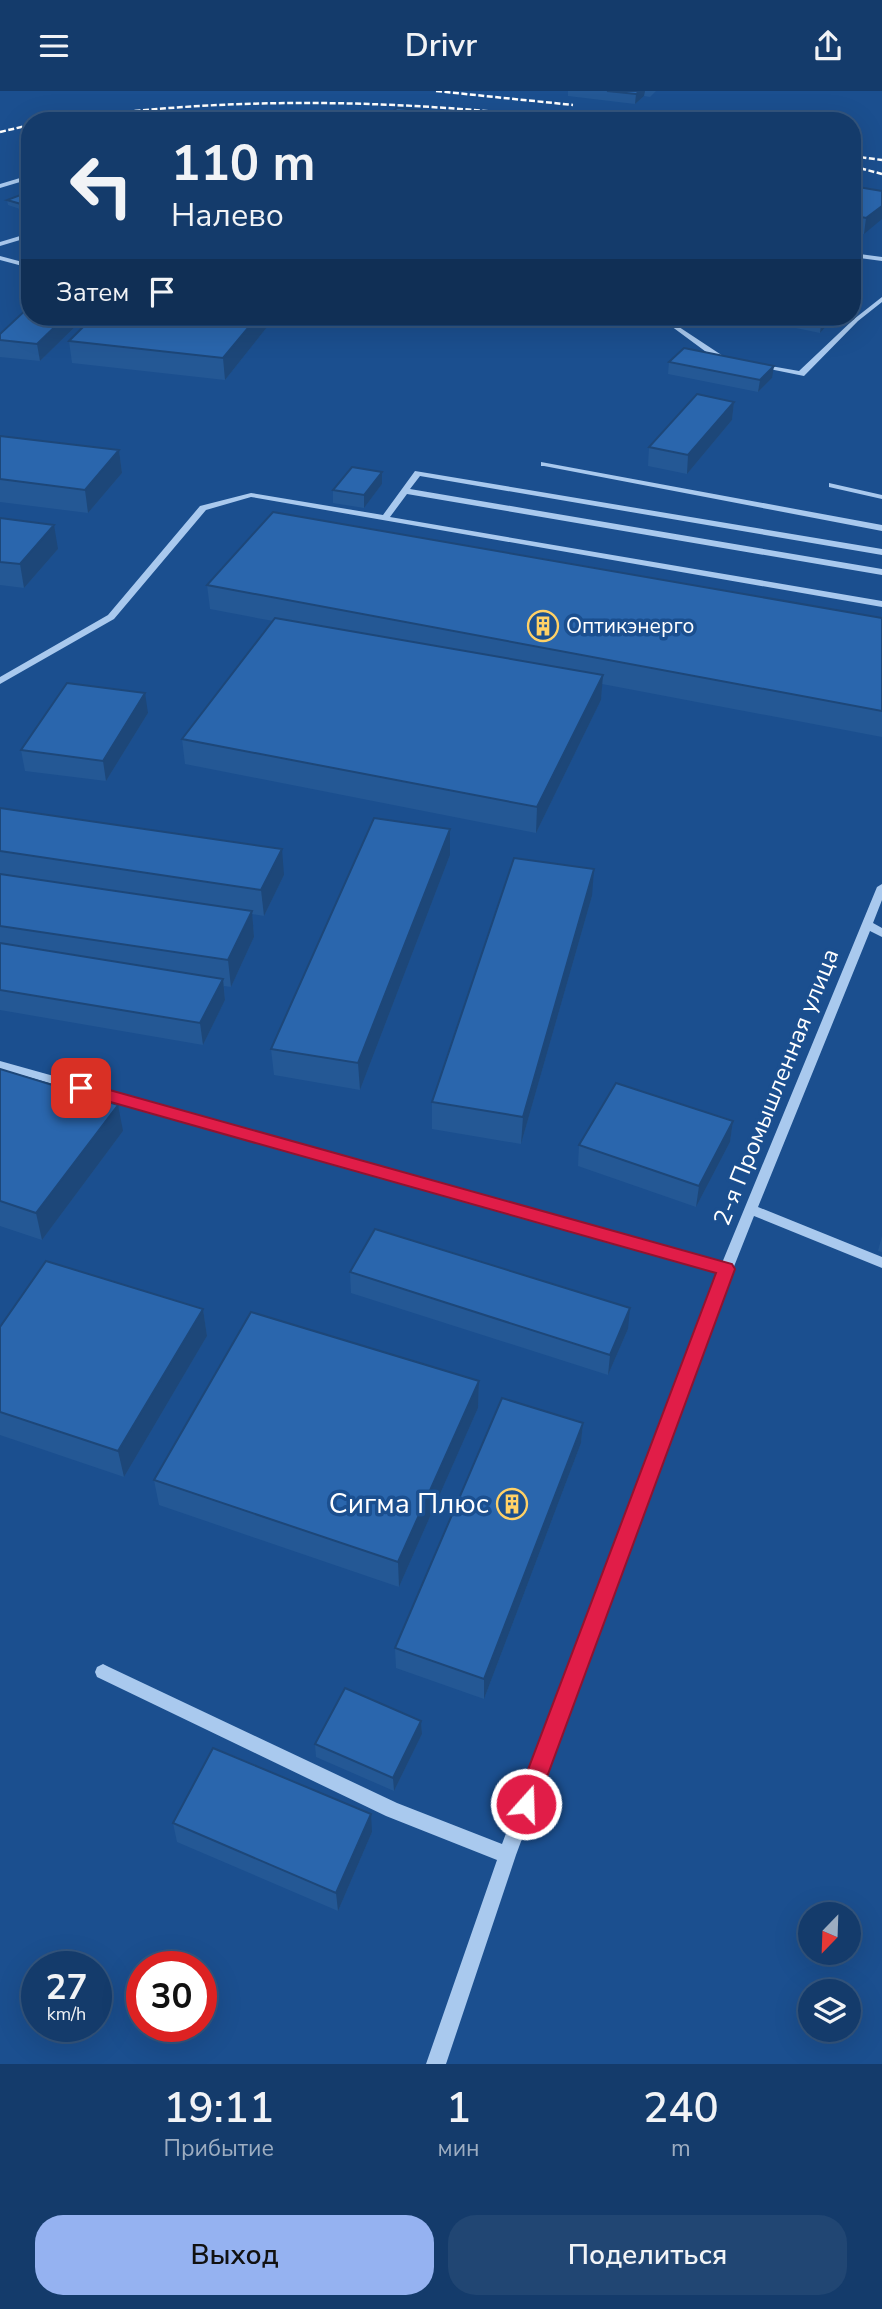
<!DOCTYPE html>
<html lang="ru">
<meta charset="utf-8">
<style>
body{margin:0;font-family:"Nunito Sans",sans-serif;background:#214673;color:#f1f3f6;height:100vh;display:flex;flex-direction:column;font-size:26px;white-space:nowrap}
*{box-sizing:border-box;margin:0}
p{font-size:23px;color:#9dadc1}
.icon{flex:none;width:38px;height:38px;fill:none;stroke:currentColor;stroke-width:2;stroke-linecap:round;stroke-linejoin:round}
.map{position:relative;height:1973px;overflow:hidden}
.drawer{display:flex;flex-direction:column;background:#143b6b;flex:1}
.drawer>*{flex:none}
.hud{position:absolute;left:21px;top:21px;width:840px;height:214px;border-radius:28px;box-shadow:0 7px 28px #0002,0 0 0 2px #33557e;background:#143b6b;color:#f1f3f6;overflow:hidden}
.needle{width:46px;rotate:203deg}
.tools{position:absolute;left:798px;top:1811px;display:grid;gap:14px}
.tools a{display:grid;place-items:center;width:63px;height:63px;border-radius:50%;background:#143b6b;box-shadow:0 7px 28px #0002,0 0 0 2px #33557e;font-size:35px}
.speed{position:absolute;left:21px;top:1860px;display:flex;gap:14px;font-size:35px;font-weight:700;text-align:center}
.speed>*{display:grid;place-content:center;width:91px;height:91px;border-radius:50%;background:#143b6b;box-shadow:0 7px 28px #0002,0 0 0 2px #33557e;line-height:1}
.speed small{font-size:18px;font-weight:400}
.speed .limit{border:10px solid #d22;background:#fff;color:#111}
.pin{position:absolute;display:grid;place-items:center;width:60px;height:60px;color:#fff;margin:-30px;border-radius:14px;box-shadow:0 4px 10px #0006}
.me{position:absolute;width:77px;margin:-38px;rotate:20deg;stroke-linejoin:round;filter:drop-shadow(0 0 5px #0008)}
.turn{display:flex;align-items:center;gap:24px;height:147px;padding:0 35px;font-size:32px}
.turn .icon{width:91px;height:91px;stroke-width:2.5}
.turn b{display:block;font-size:49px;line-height:60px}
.then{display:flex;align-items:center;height:66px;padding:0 35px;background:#0003;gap:14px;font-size:26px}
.eta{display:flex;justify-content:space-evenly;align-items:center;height:119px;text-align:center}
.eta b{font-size:42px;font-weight:600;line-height:49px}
.cta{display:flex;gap:14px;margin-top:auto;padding:14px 35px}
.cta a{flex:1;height:80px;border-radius:28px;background:#95b2f1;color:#111;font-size:28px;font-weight:600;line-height:80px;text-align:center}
.cta a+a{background:#214673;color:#f1f3f6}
header{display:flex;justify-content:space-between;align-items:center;height:91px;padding:0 35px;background:#143b6b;font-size:32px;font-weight:600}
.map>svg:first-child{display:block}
</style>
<header><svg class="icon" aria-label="menu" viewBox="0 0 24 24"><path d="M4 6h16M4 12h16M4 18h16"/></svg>Drivr<svg class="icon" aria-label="share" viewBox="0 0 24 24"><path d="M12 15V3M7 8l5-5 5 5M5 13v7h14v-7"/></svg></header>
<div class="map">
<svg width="882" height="1973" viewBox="0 0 882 1973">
<rect width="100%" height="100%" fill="#1b4f8f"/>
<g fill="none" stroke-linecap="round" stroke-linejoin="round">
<g fill="#a9c9ee" fill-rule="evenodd">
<path d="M30,84V88L0,97V93Z"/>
<path d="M30,142V146L0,155V151Z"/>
<path d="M852,162L882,166V170L852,166Z"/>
<path d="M0,165L30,173V177L0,169Z"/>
<path d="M882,206V211L858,230L804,285L755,275L759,273L799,280L854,228Z"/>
<path d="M673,232L723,265L731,269L727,271L717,269L671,235L669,234Z"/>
<path d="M541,371L882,434V440L544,375H541Z"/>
<path d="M415,380L882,458V464L420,385L410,398L882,478V484L407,403L390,426L882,510V516L251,406L206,419L114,528L0,593V586L108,524L200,415L251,402L383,424Z"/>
<path d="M829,392L882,404V408L829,396Z"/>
<path d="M882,793V809L873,832L882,837V846L870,840L758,1116L882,1166V1177L754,1125L733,1178L516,1764L446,1973H426L497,1769L386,1725L97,1586L95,1581L97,1576L103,1573L109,1576L397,1712L502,1753L718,1181L0,978V970L722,1172L877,796Z"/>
</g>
<g stroke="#fff" stroke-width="2.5" stroke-dasharray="6 2.5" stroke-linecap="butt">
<path d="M436,0L573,14"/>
<path d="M50,30C232,4 400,8 582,30"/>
<path d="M0,41L30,34"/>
<path d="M852,65L882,69"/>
<path d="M852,75L882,83"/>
</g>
</g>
<g fill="#245895">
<path d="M568,0H656L650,6L644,5L635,13L568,5Z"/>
<path d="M391,22H448V30H364L391,24Z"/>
<path d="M852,95L882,100L864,143L852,141Z"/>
<path d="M30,105L29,121L8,114L7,109Z"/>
<path d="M85,226L40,270L0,266V243Z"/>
<path d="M275,226L225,289L72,272L69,250Z"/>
<path d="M742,226H834L833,228L820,242Z"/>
<path d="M669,271L772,287L758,301L668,283Z"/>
<path d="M734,311L732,329L687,383L648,375L649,356Z"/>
<path d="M0,345L119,359L122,382L88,422L0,411Z"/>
<path d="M382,381V393L364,417L333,412V399Z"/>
<path d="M0,427L58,458L24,497L0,494Z"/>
<path d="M207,494L882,527V646L602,593L601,609L536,742L185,673L182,648L273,530L210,518Z"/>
<path d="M148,622L106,690L25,680L21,659Z"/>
<path d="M0,717L284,784L264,825L252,823L254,846L231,896L224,895L225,909L203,954L0,919Z"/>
<path d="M450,738V764L360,999L274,984L271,958Z"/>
<path d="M592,805L521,1053L432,1038V1011Z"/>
<path d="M0,978L123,1040L42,1149L0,1135Z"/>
<path d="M733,1030L730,1051L696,1116L578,1075L579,1054Z"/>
<path d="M882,1145V1161L878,1160Z"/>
<path d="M350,1181L628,1238L608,1284L351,1202Z"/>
<path d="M203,1218L207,1245L124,1386L0,1344V1236Z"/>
<path d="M479,1290L478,1317L399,1496L159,1414L154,1389Z"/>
<path d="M583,1332L581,1352L484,1608L396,1577L395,1557Z"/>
<path d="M421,1630L422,1643L394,1700L316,1666L315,1653Z"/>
<path d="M173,1732L372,1741L338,1820L177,1751Z"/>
</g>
<g fill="#1d4779">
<path d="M640,0H645L644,5L635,13L636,3Z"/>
<path d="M448,22V30H443V27Z"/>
<path d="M882,115V128L864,143L866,127Z"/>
<path d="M65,226H85L40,270L37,253Z"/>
<path d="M257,226H275L225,289L223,267Z"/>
<path d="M822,226H834L833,228L820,242Z"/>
<path d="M774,275L772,287L758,301L760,289Z"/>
<path d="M734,311L732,329L687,383L688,364Z"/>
<path d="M119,359L122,382L88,422L85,399Z"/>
<path d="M382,381V393L364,417V404Z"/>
<path d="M54,434L58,458L24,497L20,473Z"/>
<path d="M603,584L601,609L536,742L537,716Z"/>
<path d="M145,602L148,622L106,690L103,670Z"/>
<path d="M450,738V764L360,999L358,972Z"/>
<path d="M282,758L284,784L264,825L261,799Z"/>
<path d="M594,778L592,805L521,1053L523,1026Z"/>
<path d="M252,820L254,846L231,896L228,869Z"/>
<path d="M223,888L225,909L203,954L200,932Z"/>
<path d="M118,1014L123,1040L42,1149L36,1122Z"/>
<path d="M733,1030L730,1051L696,1116L699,1095Z"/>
<path d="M630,1217L628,1238L608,1284L610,1264Z"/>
<path d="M203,1218L207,1245L124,1386L118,1360Z"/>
<path d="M479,1290L478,1317L399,1496L398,1471Z"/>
<path d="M583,1332L581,1352L484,1608V1588Z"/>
<path d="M421,1630L422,1643L394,1700L393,1687Z"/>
<path d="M371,1723L372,1741L338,1820L336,1802Z"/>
</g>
<g fill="#2a66ad" stroke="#1d4779" stroke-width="2">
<path d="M607,0H640L636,3Z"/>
<path d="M397,17L448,22L443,27L391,22Z"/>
<path d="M374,22L392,24L385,30H364Z"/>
<path d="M852,95L882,100V115L866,127L852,124Z"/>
<path d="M23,103L30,105V115H28L7,109Z"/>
<path d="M30,215V226H65L37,253L0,249V243Z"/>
<path d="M93,226H257L223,267L69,250Z"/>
<path d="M684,257L774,275L760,289L669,271Z"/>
<path d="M697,303L734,311L688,364L649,356Z"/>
<path d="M0,345L119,359L85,399L0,388Z"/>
<path d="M352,376L382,381L364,404L333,399Z"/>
<path d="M273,421L882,527V620L207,494Z"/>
<path d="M0,427L54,434L20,473L0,471Z"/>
<path d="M275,527L603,584L537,716L182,648Z"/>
<path d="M67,592L145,602L103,670L21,659Z"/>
<path d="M0,717L282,758L261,799L0,760Z"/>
<path d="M374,727L450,738L358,972L271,958Z"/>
<path d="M514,767L594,778L523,1026L432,1011Z"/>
<path d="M0,783L252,820L228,869L0,835Z"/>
<path d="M0,852L223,888L200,932L0,899Z"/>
<path d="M0,978L118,1014L36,1122L0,1110Z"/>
<path d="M616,992L733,1030L699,1095L579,1054Z"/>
<path d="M375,1138L630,1217L610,1264L350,1181Z"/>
<path d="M46,1170L203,1218L118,1360L0,1321V1236Z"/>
<path d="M251,1221L479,1290L398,1471L154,1389Z"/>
<path d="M502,1307L583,1332L484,1588L395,1557Z"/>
<path d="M345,1597L421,1630L393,1687L315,1653Z"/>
<path d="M213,1657L371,1723L336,1802L173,1732Z"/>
</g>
<path fill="#e11d48" stroke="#92132f" stroke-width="2" d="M81,991L732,1173L735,1178L534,1721L526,1724L518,1721L515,1713L716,1182L75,1001L73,997L75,993Z"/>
<defs>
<g id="building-ring" transform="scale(1.575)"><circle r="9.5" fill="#1b4f8f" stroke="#ffd166" stroke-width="1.5"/><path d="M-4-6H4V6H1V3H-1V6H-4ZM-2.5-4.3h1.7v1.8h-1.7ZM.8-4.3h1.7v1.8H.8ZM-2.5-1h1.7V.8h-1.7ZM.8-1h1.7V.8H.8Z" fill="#ffd166"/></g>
</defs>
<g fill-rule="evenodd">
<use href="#building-ring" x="543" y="535"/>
<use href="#building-ring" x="512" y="1413"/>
</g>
<g text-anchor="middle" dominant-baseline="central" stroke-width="7" stroke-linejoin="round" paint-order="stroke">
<g font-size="21" fill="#fff" stroke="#1b4f8f" text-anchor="start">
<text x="566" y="535">Оптикэнерго</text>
</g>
<g font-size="24" fill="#fff" stroke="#1b4f8f">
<text transform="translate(776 996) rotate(-68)">2-я Промышленная улица</text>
</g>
<g font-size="28" fill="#fff" stroke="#1b4f8f" text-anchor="end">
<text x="489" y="1413">Сигма Плюс</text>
</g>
</g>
</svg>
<div class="tools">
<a><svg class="needle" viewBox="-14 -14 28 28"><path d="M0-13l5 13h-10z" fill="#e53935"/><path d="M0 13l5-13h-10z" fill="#9dadc1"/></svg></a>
<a><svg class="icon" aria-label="layers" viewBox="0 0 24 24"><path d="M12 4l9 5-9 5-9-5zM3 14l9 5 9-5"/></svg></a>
</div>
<div class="speed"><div>27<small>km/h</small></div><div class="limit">30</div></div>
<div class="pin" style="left:81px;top:997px;background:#d93025"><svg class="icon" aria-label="arrive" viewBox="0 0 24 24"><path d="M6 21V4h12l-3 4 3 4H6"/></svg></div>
<svg class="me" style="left:526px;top:1713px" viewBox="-20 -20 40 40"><circle r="17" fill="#e11d48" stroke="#fff" stroke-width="3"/><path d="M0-11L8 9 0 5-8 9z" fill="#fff"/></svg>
<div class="hud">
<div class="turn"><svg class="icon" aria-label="left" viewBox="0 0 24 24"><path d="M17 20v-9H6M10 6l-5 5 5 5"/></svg><div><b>110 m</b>Налево</div></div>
<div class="then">Затем<svg class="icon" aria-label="arrive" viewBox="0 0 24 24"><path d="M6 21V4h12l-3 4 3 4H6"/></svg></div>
</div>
</div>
<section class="drawer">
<div class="eta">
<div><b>19:11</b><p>Прибытие</p></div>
<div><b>1</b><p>мин</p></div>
<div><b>240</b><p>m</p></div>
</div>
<div class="cta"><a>Выход</a><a>Поделиться</a></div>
</section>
